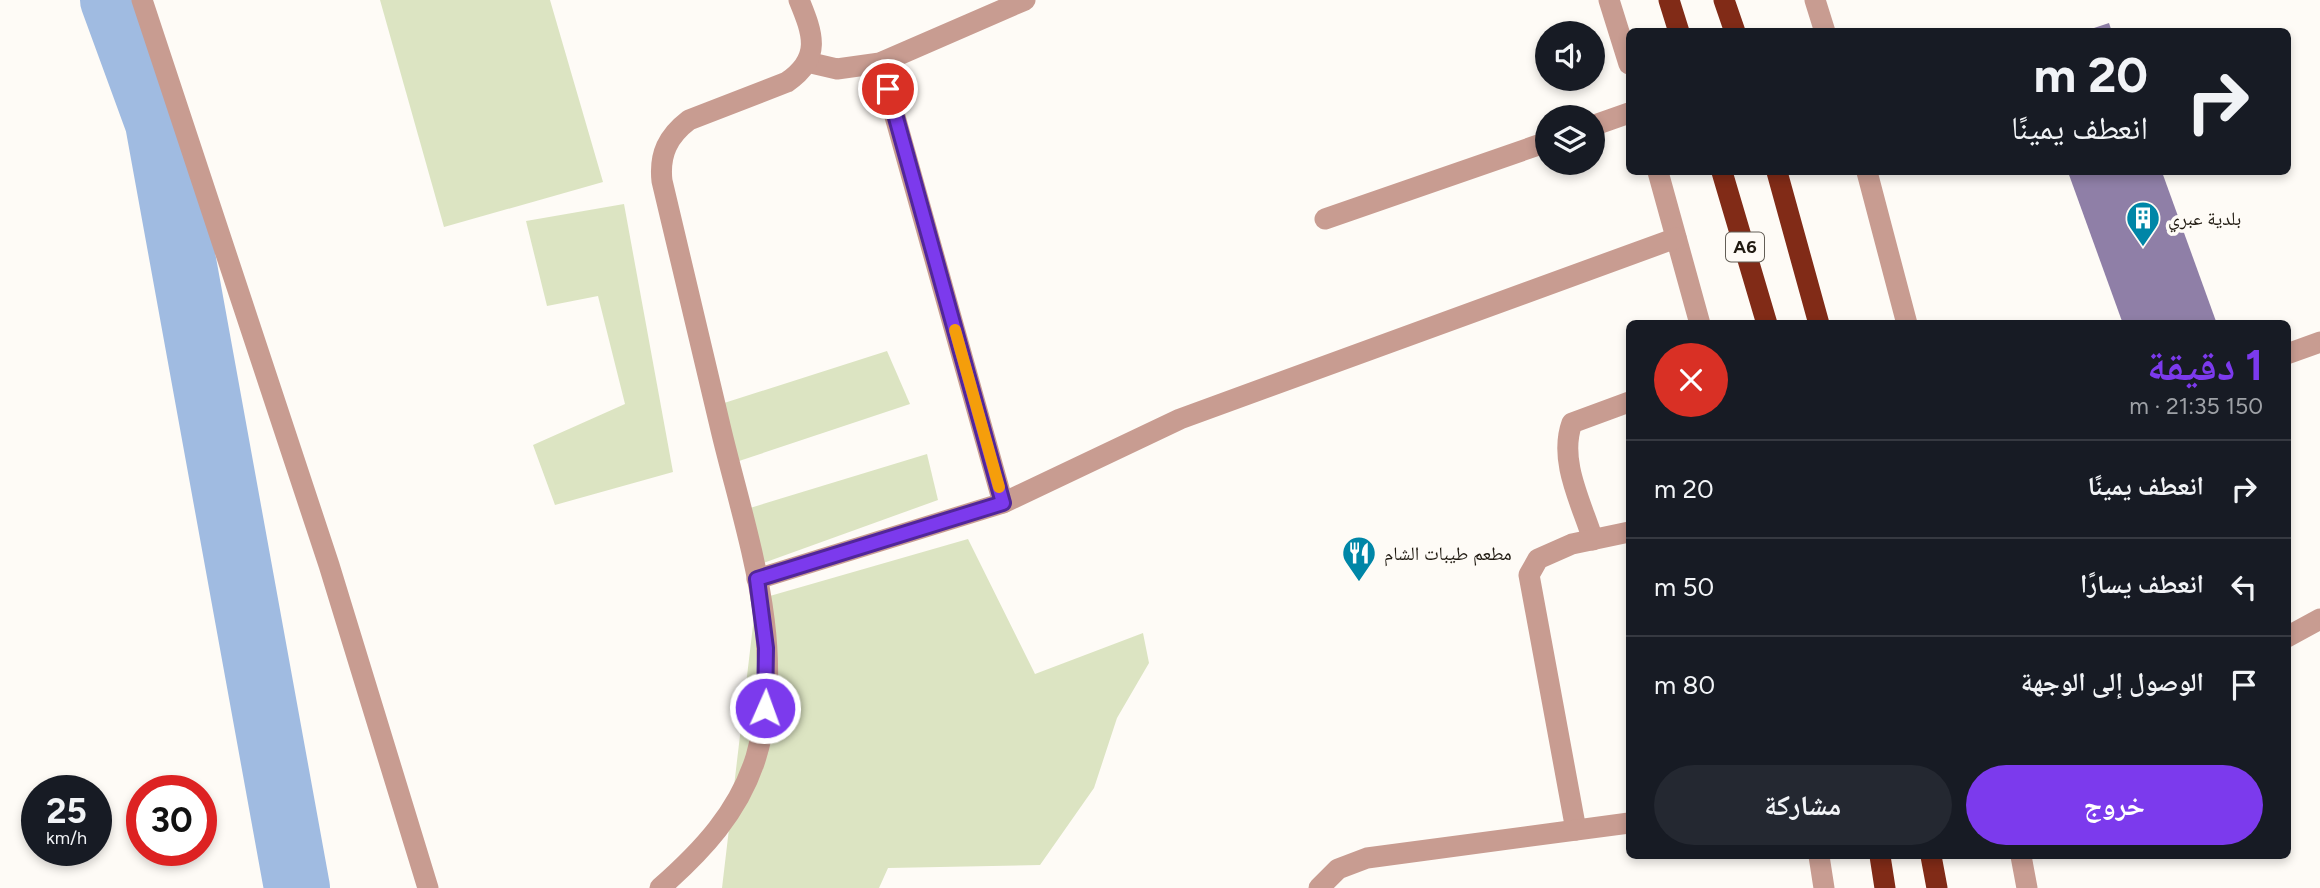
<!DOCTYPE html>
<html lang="ar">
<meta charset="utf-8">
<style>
body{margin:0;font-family:Figtree,"Noto Naskh Arabic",sans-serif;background:#242831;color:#f1f3f6;direction:rtl;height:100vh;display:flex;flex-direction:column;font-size:26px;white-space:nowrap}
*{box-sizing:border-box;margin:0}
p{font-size:23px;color:#9ea1a6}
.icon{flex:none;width:38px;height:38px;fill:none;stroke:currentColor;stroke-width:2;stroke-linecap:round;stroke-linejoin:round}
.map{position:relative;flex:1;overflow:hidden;direction:ltr}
.drawer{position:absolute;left:1626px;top:320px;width:665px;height:539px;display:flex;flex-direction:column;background:#171b24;border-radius:10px;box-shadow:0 4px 10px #0003;direction:rtl}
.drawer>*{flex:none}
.top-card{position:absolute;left:1626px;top:28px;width:665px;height:147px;border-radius:10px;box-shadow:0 4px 10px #0003;direction:rtl;background:#171b24;color:#f1f3f6;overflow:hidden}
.buttons{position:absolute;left:1535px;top:21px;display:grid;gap:14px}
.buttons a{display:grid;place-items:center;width:70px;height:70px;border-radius:50%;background:#171b24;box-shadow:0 4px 10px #0003;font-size:35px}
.speed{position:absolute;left:21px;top:775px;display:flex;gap:14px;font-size:35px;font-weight:700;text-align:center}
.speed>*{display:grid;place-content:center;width:91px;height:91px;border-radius:50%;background:#171b24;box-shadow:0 4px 10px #0003;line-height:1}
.speed small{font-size:18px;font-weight:400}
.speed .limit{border:10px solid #d22;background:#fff;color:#111}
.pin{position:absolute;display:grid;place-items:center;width:60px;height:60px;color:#fff;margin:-30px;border:4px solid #fff;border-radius:50%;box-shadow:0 2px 7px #0007}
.me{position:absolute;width:77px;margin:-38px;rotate:2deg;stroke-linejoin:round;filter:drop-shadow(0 0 5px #0008)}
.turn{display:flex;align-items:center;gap:24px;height:147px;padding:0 28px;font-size:32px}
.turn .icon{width:91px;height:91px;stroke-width:2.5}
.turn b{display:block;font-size:49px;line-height:60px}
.round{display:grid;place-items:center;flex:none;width:74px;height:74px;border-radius:37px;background:#242831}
.headline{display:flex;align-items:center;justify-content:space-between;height:119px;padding:0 28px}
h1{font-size:42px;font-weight:700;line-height:52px;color:#7c3aed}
.button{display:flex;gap:14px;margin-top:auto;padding:14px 28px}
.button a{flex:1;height:80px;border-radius:42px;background:#7c3aed;color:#fff;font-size:28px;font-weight:700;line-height:80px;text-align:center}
.button a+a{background:#242831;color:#f1f3f6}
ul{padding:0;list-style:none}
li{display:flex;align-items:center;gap:21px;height:98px;padding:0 28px;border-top:2px solid #363941}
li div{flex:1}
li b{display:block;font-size:26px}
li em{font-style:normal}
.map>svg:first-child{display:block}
</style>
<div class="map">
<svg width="2320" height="888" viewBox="0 0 2320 888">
<rect width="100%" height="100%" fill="#fefbf6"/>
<g fill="#dce4c2">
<path d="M380,0H550L603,182L444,227Z"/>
<path d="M624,204L673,472L555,505L533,445L625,404L598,296L547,306L526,221Z"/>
<path d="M887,351L910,404L733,463L721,404Z"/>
<path d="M927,454L938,500L755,566L737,512Z"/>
<path d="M968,539L1035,674L1143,633L1149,663L1117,718L1094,788L1040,865L888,868L879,888H722L756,600Z"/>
</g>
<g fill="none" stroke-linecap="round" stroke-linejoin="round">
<path stroke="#a0bbe1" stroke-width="66" d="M113,0L158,123L297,888"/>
</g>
<g fill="#8f7fa7">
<path d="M2109,23L2112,32H2085V31Z"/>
<path d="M2068,172H2162L2217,324H2123Z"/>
</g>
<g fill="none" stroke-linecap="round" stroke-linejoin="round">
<g stroke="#c89c91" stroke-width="21">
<path d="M142,0L329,565L428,888"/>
<path d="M1609,0L1629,64"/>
<path d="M1815,0L1825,32"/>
<path d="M807,62L837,69L880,63L1025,0"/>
<path d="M880,63L1003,503"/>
<path d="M1592,126L1629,113"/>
<path d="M1658,172L1700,324"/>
<path d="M1867,172L1907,324"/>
<path d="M1325,219L1547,142"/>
<path d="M2287,354L2320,342"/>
<path d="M1593,540C1582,504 1558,461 1572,423L1629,402"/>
<path d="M757,579L1003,503L1180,419L1676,238"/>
<path d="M2287,637L2320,619"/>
<path d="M1576,830L1529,575L1538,559L1572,544L1629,532"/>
<path d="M1819,856L1824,888"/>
<path d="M2021,856L2027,888"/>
<path d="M660,888C702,851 739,812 756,757C788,651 747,537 722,434C702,349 682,265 662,181C659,154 668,136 689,120L787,82C822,58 813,34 799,0"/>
<path d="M1319,888L1338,869L1367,858L1629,823"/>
</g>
<g stroke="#812b17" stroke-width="21">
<path d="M1669,0L1679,32"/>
<path d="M1724,0L1735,32"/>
<path d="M1722,172L1767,324"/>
<path d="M1777,172L1819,324"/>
<path d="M1880,856L1885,888"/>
<path d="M1931,856L1937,888"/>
</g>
</g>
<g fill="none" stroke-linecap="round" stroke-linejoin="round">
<g stroke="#51269a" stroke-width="18">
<path id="route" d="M765,708L766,648L757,579L1003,503L888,89"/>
</g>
<use href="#route" stroke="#7c3aed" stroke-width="12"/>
<path stroke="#f59e0b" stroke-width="12" d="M955,330L999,487"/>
</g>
<defs>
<g id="building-pin" transform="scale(1.75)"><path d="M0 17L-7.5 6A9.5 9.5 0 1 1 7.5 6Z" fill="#0086a7" stroke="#fefbf6"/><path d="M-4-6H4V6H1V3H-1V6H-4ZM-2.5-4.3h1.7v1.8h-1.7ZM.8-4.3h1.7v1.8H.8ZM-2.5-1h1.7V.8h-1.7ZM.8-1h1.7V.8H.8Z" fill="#fff"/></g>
<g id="restaurant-pin" transform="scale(1.75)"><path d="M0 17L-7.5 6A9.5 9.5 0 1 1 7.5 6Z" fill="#0086a7" stroke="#fefbf6"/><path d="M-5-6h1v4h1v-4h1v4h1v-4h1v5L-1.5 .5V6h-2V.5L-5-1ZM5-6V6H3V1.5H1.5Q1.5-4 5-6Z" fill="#fff"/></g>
</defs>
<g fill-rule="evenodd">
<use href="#building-pin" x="2143" y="218"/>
<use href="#restaurant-pin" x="1359" y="553"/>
</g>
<g text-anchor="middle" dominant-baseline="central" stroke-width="7" stroke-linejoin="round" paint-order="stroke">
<rect fill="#fefbf6" stroke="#635e56" stroke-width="2" x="1726" y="232.5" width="38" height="29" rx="5"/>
<g font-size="18" font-weight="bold" fill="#201a11">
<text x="1745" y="247">A6</text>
</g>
<g font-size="19" fill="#201a11" stroke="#fefbf6" text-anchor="start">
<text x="2168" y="218">بلدية عبري</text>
<text x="1384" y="553">مطعم طيبات الشام</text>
</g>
</g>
</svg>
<div class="buttons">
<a><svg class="icon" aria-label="sound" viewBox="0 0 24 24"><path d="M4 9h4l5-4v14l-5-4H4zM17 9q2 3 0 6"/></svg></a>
<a><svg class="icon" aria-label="layers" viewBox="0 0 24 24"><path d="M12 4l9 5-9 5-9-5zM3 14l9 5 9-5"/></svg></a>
</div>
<div class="speed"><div>25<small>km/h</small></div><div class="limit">30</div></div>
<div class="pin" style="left:888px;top:89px;background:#d93025"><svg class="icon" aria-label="arrive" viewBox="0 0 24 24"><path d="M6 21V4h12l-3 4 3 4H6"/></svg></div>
<svg class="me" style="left:765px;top:708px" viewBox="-20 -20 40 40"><circle r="17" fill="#7c3aed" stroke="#fff" stroke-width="3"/><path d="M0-11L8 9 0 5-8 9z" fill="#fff"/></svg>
<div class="top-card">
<div class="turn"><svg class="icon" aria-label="right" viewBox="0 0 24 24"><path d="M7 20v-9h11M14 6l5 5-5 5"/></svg><div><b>20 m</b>انعطف يمينًا</div></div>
</div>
<section class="drawer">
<div class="headline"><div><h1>1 دقيقة</h1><p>150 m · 21:35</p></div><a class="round" style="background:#d93025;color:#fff"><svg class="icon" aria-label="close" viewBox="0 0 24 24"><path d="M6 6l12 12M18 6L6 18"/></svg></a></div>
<ul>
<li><svg class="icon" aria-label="right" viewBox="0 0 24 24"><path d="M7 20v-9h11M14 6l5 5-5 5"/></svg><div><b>انعطف يمينًا</b></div><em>20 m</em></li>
<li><svg class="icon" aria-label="left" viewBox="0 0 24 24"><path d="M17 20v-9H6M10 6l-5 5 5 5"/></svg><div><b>انعطف يسارًا</b></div><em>50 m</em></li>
<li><svg class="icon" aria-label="arrive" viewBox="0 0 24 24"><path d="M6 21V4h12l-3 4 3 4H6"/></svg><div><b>الوصول إلى الوجهة</b></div><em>80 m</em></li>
</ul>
<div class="button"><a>خروج</a><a>مشاركة</a></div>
</section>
</div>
